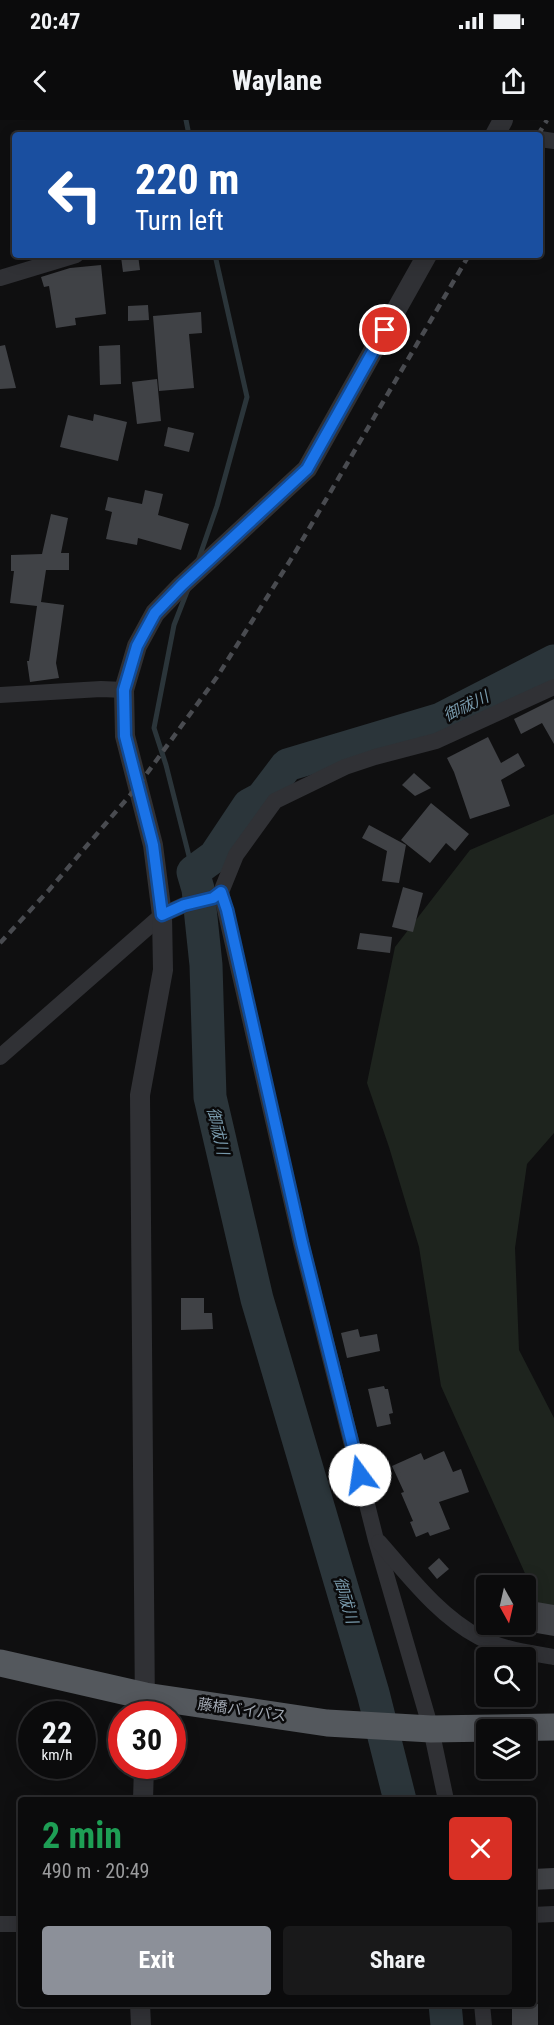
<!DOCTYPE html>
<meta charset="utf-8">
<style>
body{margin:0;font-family:"Roboto Condensed","Noto Sans JP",sans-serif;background:#19191a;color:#f1f3f6;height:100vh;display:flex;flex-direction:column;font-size:22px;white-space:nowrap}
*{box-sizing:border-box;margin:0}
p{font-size:20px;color:#9a9b9d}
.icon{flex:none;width:33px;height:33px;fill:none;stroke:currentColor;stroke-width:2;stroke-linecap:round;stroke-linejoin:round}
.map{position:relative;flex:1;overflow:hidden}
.panel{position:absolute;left:18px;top:1677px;width:518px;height:210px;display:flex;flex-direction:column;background:#0b0b0c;border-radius:6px;box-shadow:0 3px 15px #0003,0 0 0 2px #2b2b2d}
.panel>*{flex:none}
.guide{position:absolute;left:12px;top:12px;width:531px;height:126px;border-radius:6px;box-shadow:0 3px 15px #0003,0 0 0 2px #2b2b2d;background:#1a4fa0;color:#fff;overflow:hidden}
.needle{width:39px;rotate:172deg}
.tools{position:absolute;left:476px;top:1455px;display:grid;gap:12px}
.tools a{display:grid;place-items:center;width:60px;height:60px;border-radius:6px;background:#0b0b0c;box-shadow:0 3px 15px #0003,0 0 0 2px #2b2b2d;font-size:30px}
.speed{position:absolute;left:18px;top:1581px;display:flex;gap:12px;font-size:30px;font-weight:700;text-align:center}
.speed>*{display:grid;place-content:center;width:78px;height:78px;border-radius:50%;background:#0b0b0c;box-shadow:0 3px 15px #0003,0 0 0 2px #2b2b2d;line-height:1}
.speed small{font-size:15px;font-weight:400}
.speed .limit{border:9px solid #d22;background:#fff;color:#111}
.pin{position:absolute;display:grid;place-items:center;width:51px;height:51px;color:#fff;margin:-26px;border:3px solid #fff;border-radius:50%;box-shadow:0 2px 6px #0007}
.me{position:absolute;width:66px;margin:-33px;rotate:346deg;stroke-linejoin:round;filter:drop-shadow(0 0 4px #0008)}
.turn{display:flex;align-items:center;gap:21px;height:126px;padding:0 24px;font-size:27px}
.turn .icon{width:78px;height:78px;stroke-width:2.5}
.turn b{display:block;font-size:42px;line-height:51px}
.round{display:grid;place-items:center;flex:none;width:63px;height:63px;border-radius:6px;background:#19191a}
.head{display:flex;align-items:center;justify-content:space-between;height:102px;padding:0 24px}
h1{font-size:36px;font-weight:700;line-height:45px;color:#1e9e55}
.primary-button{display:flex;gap:12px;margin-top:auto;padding:12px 24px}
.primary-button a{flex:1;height:69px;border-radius:6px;background:#8c9099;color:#fff;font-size:24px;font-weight:700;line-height:69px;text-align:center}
.primary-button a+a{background:#19191a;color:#f1f3f6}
.status{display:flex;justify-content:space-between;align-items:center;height:42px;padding:0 30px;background:#0b0b0c;direction:ltr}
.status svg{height:16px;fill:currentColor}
header{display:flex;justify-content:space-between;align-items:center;height:78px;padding:0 24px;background:#0b0b0c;font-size:27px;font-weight:700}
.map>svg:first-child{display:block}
</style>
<div class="status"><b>20:47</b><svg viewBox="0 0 49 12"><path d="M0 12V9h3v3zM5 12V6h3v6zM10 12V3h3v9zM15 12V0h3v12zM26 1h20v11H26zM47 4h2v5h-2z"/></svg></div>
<header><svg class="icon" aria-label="back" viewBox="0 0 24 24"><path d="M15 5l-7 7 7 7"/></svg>Waylane<svg class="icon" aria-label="share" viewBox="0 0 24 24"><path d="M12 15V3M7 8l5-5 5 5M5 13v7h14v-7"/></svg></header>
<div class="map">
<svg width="554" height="1905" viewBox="0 0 554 1905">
<rect width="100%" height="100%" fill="#0f0f10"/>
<path fill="#1e241e" d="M554,694V1013L527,1044L515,1128L519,1230L554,1298V1514L546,1506L528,1460L441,1266L419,1127L389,1027L367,963L395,827L470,730Z"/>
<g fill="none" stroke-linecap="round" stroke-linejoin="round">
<g stroke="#2b353a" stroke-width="5">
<path d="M186,0L189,15"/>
<path d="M198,441L217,386L247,277L215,135"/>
<path d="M188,469L174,505L154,608L166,645L193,752"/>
</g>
<g stroke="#2b353a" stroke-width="33">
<path d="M400,1680L373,1573L257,1179L210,977L206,845L198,769L193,752L215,736L249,685L262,678L287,645L441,599L554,541"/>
<path d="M445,1884L447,1905"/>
</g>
</g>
<g fill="#404246">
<path d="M138,135L140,150L123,152L121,137Z"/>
<path d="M101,145L106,194L75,198L76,205L56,208L49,166L44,167L41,157L70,148Z"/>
<path d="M148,185L149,200L128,201V186Z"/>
<path d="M201,192L202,213L189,214L194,268L159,271L153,196Z"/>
<path d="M5,225L16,268L0,269V226Z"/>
<path d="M120,225L121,264L100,265L99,226Z"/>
<path d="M157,259L161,301L137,304L132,262Z"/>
<path d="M94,294L127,302L118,341L60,327L68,295L93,301Z"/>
<path d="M168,307L194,313L189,332L164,326Z"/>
<path d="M145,370L163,374L158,395L189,404L181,430L138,418L137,425L106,419L112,392L105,390L108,377L142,384Z"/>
<path d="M51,394L68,398L61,433H69V450H46L41,482L64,485L56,543L59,558L30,562L27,541H29L37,486L10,483L14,451H11V435L42,434Z"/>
<path d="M554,579V624L542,603L521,614L514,599Z"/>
<path d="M488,617L501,643L518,633L525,646L501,660L510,686L470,699L454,652L447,638Z"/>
<path d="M414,653L431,668L415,676L402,665Z"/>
<path d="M431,683L469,714L455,731L446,723L430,743L401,720Z"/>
<path d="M369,705L406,725L399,763L382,761L387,731L362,718Z"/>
<path d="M403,767L423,773L413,812L392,807Z"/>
<path d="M360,813L392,817L390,833L357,829Z"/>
<path d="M181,1178H204V1193H212L213,1209L181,1210Z"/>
<path d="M358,1209L360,1217L377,1214L380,1231L347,1238L341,1213Z"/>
<path d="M384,1266L385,1269H388L393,1293L389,1294L391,1304L377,1307L368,1269Z"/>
<path d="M444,1331L453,1352L461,1349L469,1372L439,1382L450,1409L430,1416L428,1412L416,1417L410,1402L413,1401L401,1373L404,1372L392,1346L421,1333L424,1340Z"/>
<path d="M439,1438L449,1449L437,1459L428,1448Z"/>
<path d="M525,1480L554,1485V1516L525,1511Z"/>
<path d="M554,1748V1769L532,1770V1749Z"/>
<rect x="512" y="1884" width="26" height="21"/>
</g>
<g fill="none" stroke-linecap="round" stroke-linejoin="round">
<g stroke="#303135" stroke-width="16">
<path d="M540,19L554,21"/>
<path d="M0,158L76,135"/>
<path d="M0,575L101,569L124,570"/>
<path d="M221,772L301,1123L376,1420L431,1609L446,1680"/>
<path d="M0,937L162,795L184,785L213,778L221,772L236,735L275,681L345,647L375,637L436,621L554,567"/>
<path d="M379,1422C409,1456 438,1495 479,1517C501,1529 529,1533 554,1537"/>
<path d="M532,1795L554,1794"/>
<path d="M0,1804H21"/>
<path d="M482,1884L484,1905"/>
</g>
<g stroke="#303135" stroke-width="20">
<path d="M495,15L503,0"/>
<path d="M145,1594L140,975L163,850L162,795L153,725L125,616L124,570L137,526L155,493L182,465L307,349L427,135"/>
<path d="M143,1680L144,1646"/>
<path d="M140,1884L141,1905"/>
</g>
<path stroke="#54585d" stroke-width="27" d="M0,1543L145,1576L327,1603L431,1609L554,1607"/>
<g stroke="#494b50" stroke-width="4.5" stroke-dasharray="8 6" stroke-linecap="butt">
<path d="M538,15L547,0"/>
<path d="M0,823L49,770L137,667L217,557L293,436L469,135"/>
</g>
</g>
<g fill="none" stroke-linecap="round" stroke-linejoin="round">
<g stroke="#114b97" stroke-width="15">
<path id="route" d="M360,1355L302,1123L227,790L221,772L213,778L184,785L162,795L153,725L125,616L124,570L137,526L155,493L182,465L307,349L385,210"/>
</g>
<use href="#route" stroke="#1a73e8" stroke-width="10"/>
</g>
<g text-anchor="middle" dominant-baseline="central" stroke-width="5" stroke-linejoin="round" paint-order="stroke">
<g font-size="15" fill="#a0a7b1" stroke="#0a0a0b">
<text transform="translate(242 1590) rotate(8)">藤橋バイパス</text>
</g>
<g font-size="16" font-style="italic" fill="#7899ab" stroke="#0a0a0b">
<text transform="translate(466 586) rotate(-26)">御祓川</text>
<text transform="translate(218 1011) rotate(77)">御祓川</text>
<text transform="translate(346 1480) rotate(74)">御祓川</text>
</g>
</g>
</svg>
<div class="tools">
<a><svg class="needle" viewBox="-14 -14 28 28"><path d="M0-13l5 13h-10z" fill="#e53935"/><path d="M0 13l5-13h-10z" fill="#9a9b9d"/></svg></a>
<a><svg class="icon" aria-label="search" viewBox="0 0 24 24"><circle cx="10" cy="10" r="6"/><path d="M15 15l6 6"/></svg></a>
<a><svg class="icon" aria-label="layers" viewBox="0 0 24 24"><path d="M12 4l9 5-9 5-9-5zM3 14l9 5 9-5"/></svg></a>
</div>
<div class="speed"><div>22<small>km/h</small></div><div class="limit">30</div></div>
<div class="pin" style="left:385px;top:210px;background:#d93025"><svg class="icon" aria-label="arrive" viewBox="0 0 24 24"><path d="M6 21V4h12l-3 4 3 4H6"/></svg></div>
<svg class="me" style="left:360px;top:1355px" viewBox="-20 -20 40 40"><circle r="19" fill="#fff"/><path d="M0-13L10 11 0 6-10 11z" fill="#1a73e8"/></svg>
<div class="guide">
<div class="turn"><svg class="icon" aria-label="left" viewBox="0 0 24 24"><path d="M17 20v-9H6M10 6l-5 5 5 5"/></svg><div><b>220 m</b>Turn left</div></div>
</div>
<section class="panel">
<div class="head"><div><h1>2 min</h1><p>490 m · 20:49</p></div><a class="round" style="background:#d93025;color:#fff"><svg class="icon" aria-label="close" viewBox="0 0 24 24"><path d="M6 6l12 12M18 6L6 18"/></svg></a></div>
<div class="primary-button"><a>Exit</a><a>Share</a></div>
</section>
</div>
